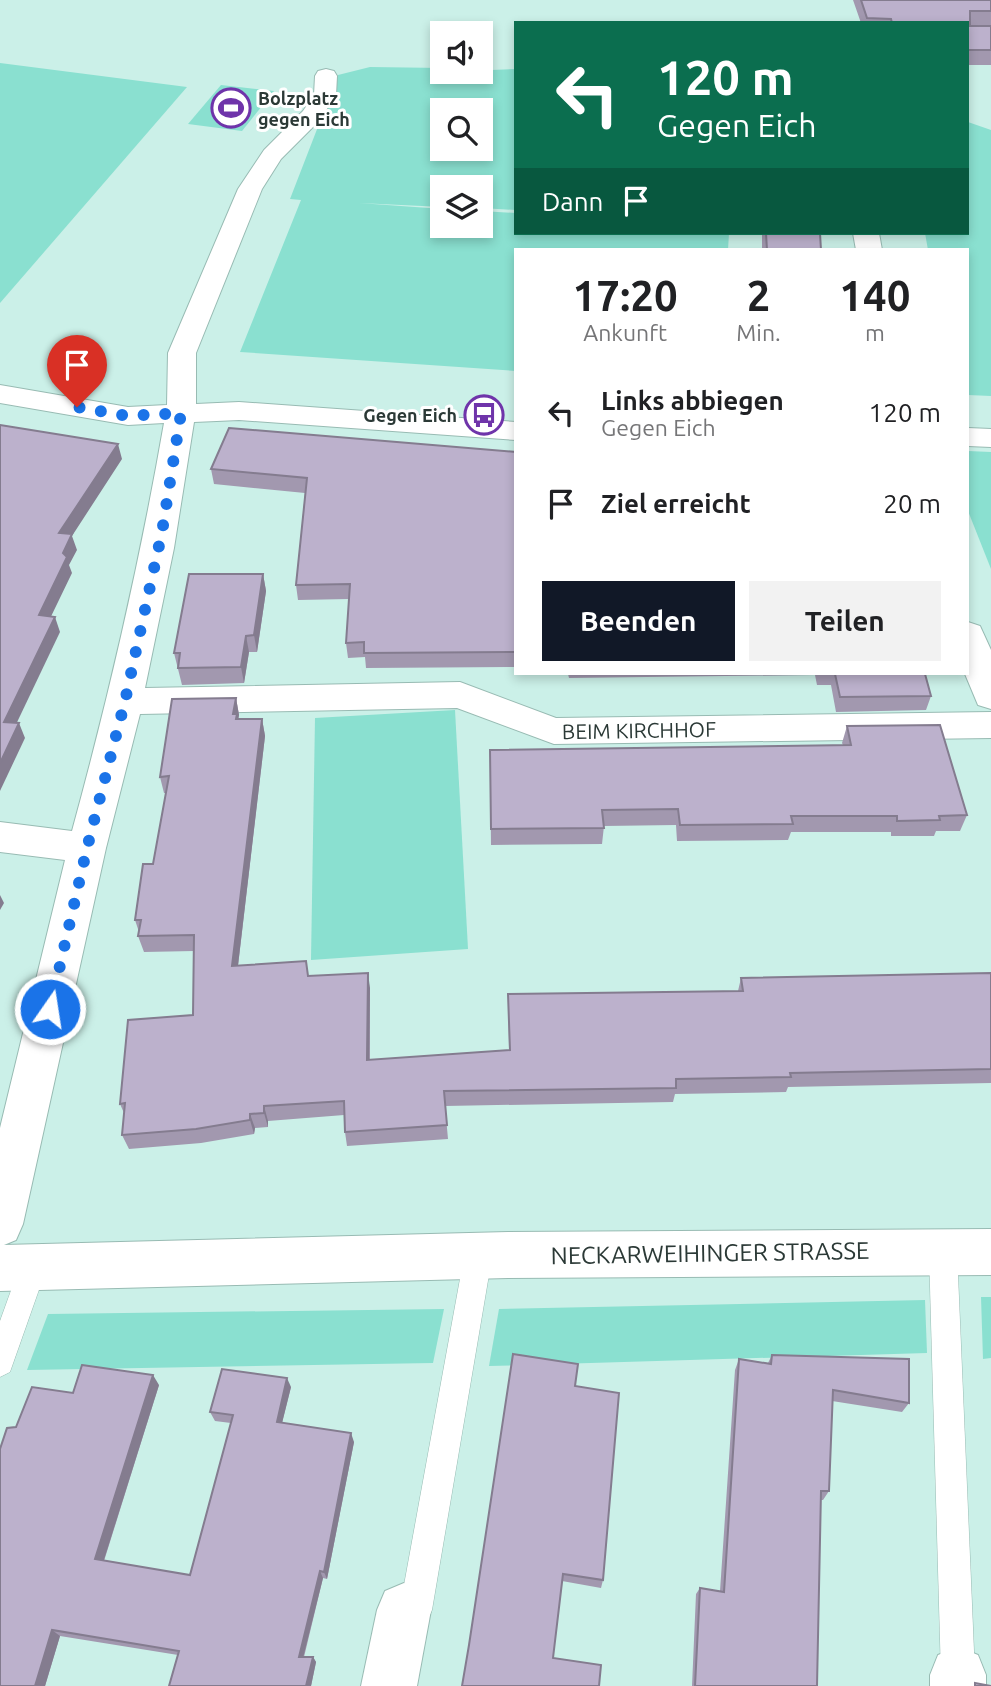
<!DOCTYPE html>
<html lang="de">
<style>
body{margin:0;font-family:Ubuntu,sans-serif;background:#f2f2f2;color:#202124;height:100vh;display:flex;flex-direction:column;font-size:26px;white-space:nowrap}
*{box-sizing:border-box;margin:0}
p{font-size:23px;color:#757577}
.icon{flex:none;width:38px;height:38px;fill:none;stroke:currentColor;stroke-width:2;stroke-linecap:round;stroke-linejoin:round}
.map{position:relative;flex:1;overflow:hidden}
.drawer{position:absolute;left:514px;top:248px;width:455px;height:427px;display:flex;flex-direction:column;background:#fff;border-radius:0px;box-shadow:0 4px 10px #0003}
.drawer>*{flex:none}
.guide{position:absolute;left:514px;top:21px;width:455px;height:214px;border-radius:0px;box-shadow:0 4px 10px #0003;background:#0b6e4f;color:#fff;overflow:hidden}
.buttons{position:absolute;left:430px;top:21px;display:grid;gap:14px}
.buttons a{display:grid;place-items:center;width:63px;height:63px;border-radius:0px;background:#fff;box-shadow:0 4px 10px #0003;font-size:35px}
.pin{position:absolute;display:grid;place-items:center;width:60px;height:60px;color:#fff;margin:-72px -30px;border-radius:50% 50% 50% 0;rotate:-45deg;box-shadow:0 0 7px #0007}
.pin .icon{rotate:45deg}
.me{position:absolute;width:77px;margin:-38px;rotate:13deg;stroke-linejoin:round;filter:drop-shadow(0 0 5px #0008)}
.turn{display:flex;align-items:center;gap:24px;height:147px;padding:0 28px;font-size:32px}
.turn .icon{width:91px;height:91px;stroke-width:2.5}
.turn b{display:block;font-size:49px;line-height:60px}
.then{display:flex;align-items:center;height:66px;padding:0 28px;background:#0003;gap:14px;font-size:26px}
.eta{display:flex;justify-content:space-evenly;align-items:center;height:119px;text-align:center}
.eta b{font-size:42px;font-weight:700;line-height:49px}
.action{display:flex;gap:14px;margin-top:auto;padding:14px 28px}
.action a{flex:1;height:80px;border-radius:0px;background:#111827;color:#fff;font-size:28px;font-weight:700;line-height:80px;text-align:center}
.action a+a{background:#f2f2f2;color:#202124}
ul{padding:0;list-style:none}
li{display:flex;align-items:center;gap:21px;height:91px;padding:0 28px}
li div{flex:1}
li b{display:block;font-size:26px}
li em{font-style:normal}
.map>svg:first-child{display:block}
</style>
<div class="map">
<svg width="991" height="1686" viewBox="0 0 991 1686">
<rect width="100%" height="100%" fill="#cbf0e8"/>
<g fill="#8ae0d0" fill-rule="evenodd">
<path d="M0,63L187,87L0,303Z"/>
<path d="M370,67L443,68V72L516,69V210L481,208V187H443V207L359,203L443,209V226H481V211L516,213V233H729L728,250H516V371L240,352L301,200L290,199L338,75ZM443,110H481V149H443Z"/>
<path d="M221,85L274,91L242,131L188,124Z"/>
<path d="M968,122L991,130V396L968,395V250H928L925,233H968Z"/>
<path d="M968,451L991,452V569L968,511Z"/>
<path d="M455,710L468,949L311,960L315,718Z"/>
<path d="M981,1297H991V1358L983,1359Z"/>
<path d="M925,1300L927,1353L489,1366L499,1309Z"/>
<path d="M444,1309L433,1363L27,1370L48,1314Z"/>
</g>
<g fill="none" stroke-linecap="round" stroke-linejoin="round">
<g stroke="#98bbb3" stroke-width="1">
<g id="lane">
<path d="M943,1238L953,1241L957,1251L975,1675L970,1686H946L941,1675L929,1251L933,1241Z"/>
<path d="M478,1243L488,1247L492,1257L432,1610L427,1621L416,1626L396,1621L391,1610L396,1599L402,1596L464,1257L468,1247Z"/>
<path d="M33,1253L43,1257L47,1267L10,1372L0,1377V1321L23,1257Z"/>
</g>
</g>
<g stroke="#98bbb3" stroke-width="2">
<g id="street">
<path d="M326,69L334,71L337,76L336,95L319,121L281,159L262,189L196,353V404L239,402L516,422V440L239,420L194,422L174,548L145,688L460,682L556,718L991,712V738L554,744L457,708L140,714L106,848L23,1224L16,1240L4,1245L508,1232L991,1229V1275L508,1278L0,1291V1128L65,860L0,852V822L72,831C109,696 140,561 164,423L128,425L0,403V385L128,407L167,405L168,353L238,189L264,150L303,111L314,95L315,76L318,71Z"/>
<path d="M853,233H879L882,250H856Z"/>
<path d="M968,428L991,429V447L968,446Z"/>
<path d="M968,622L980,626L991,650V709L978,705L965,674H968Z"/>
<path d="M404,1583L423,1591L431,1610L417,1686H361L377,1610L385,1591Z"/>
<path d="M958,1647L978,1655L986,1675V1686H930V1675L938,1655Z"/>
</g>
</g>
<use href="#lane" fill="#fff" fill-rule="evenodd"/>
<use href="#street" fill="#fff" fill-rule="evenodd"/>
</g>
<g fill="#a298af">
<path d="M853,0H991V25H970V26H991V65H968V23H861Z"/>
<path d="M762,233H820L821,250H762Z"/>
<path d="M516,452V667L366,668L365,657L348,658L346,643L349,599L298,600L296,585L305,493L214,484L211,469Z"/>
<path d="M263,574L266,591L257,652H249L244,683L182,685L174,653Z"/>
<path d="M568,674H925L931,696L926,710L836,712L831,685H817L815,675L569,678Z"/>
<path d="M236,698L239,715L238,719H262L265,736L238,966L309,976L370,988V1060L509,1050L508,994L738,991L741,978L991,973V1083L788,1087L786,1092L675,1094L673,1102L445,1106L448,1139L347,1146L345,1132L344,1115L268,1121V1127L255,1128L254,1134L201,1143L129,1149L122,1135L124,1113L120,1104L193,1015L194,951L144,952L138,936L139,932L135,920L153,864L166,793H164L160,777Z"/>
<path d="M847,726L967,815L960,831H936L934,836H891V832H791L788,840L677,841L676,825L604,826L602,844L491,845L490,750L843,745L842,743Z"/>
<path d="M772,1355L909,1403L902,1412L832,1401L829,1491L823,1500H821L817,1686H692L696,1594L700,1588L720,1591L735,1370L739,1359L768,1363Z"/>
<path d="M159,1385L104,1561L190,1575L231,1423L215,1421L210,1412L291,1387L282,1423L354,1442L327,1579L323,1578L304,1657H313L316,1662L311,1686H169L178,1655L60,1636L45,1686L16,1427L73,1393Z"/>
<path d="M575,1386L603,1580L601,1588L562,1581Z"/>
</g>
<g fill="#847c8f">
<path d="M118,444L122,459L72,536L77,550L69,565L72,573L44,631L39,615L59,533Z"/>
<path d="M263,574L266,591L257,652L254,635Z"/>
<path d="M55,617L60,632L10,737L4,722Z"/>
<path d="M246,636L249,652L244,683L241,667Z"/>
<path d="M236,698L239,715L238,721L233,714Z"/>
<path d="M262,719L265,736L236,982L232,966Z"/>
<path d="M19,723L25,738L0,791V763Z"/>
<path d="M0,895L4,903L0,910Z"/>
<path d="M368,973L370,988L369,1075L367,1060Z"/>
<path d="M264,1106L268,1121V1127L264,1113Z"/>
<path d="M250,1114L255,1128L254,1134L250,1120Z"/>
<path d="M153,1375L159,1385L102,1566L95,1559Z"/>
<path d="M287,1378L291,1387L280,1431L277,1422Z"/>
<path d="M351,1433L354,1442L327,1579L324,1572Z"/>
<path d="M320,1571L323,1578L302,1662L299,1657Z"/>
<path d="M52,1630L60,1636L45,1686H35Z"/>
<path d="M313,1657L316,1662L311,1686H306Z"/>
</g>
<g fill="#bcb1cc" stroke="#847c8f" stroke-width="2">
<path d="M861,0H991V11H970V26H991V50H968V23H892L891,19L867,18Z"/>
<path d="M766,233H820L821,250H767Z"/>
<path d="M0,425L118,444L59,533L72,534L63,553L67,557L39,615L55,617L4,722L19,723L0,763Z"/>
<path d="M229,428L516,452V652L364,653V642L346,643L350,584L296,585L307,478L211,469Z"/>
<path d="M189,574H263L254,635L246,636L241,667L178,668L180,653H174Z"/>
<path d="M835,674H925L931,696L840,697Z"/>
<path d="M236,698L233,714H237L236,719H262L232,966L306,961L308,976L368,973L367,1060L510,1050L508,994L743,991L741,978L991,973V1069L790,1073L791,1077L676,1079V1088L444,1091L447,1125L345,1132L344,1101L264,1106V1113L250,1114V1120L196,1129L122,1135L125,1103L120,1104L128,1020L193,1015L194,935L138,936L141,920H135L143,864H153L169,776L160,777L172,699Z"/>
<path d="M940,725L967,815L939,816L940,820L897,821V816H791L793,824L680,825L678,809L602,810L604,828L491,829L490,750L851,745L847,726Z"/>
<path d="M513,1354L578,1364L575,1386L619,1393L603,1580L563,1574L553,1658L601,1665L599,1686H462L469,1645Z"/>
<path d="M772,1355L909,1359V1403L833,1390L829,1491H821L817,1686H695L700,1588L724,1592L739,1359L771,1364Z"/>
<path d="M82,1365L153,1375L95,1559L190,1575L233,1415L210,1412L222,1369L287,1378L277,1422L351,1433L324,1572L320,1571L299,1657H313L306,1686H169L179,1651L52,1630L35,1686H0V1449L7,1428L16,1427L32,1387L73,1393Z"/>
<path d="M975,1683L991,1686H975Z"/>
</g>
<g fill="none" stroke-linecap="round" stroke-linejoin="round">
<path stroke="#1a73e8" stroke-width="12" stroke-dasharray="0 21.6" d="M50,1009L87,848L125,701L162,532L181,413L128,416L77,407"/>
</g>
<defs>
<g id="stadium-ring" transform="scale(2.0125)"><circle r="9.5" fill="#fff" stroke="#6f34aa" stroke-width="1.5"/><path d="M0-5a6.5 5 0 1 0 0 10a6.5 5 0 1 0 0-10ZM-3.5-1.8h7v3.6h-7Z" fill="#6f34aa"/></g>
<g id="bus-ring" transform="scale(2.0125)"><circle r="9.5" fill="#fff" stroke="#6f34aa" stroke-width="1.5"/><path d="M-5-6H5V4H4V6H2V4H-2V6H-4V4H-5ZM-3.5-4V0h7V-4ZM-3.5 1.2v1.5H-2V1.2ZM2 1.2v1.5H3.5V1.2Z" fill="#6f34aa"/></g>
</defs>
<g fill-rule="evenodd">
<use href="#stadium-ring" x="231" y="108"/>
<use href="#bus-ring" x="484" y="415"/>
</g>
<g text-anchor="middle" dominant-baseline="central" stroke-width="6" stroke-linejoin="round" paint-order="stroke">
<g font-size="18" font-weight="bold" fill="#2b3936" stroke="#fff" text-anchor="start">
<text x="258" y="98">Bolzplatz<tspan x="258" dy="21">gegen Eich</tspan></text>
<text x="457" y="415" text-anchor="end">Gegen Eich</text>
</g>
<g font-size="21" fill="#2b3936" stroke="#fff">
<text transform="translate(639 730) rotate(-1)">BEIM KIRCHHOF</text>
</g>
<g font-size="24" fill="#2b3936" stroke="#fff">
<text transform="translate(710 1253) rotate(-1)">NECKARWEIHINGER STRASSE</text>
</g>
</g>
</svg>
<div class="buttons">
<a><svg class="icon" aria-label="sound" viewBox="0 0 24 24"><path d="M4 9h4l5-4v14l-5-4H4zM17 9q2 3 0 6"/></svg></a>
<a><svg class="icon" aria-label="search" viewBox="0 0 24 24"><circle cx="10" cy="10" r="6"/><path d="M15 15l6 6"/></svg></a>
<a><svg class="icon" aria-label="layers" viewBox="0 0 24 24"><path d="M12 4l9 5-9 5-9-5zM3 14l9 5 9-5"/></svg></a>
</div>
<div class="pin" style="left:77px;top:407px;background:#d93025"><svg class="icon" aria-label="arrive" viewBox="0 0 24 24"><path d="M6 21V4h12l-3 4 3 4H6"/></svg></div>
<svg class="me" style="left:50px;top:1009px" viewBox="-20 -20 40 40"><circle r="17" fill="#1a73e8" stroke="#fff" stroke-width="3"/><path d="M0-11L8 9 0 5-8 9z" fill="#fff"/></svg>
<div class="guide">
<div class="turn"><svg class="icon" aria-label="left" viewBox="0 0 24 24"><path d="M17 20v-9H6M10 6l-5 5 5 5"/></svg><div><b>120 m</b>Gegen Eich</div></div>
<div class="then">Dann<svg class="icon" aria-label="arrive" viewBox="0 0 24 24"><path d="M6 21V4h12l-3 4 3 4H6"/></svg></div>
</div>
<section class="drawer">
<div class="eta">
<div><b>17:20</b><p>Ankunft</p></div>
<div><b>2</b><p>Min.</p></div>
<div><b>140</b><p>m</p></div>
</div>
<ul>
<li><svg class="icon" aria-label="left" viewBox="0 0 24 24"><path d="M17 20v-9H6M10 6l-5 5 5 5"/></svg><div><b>Links abbiegen</b><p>Gegen Eich</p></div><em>120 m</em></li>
<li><svg class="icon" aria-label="arrive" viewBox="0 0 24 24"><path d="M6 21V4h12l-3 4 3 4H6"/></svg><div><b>Ziel erreicht</b></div><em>20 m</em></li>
</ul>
<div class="action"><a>Beenden</a><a>Teilen</a></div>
</section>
</div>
